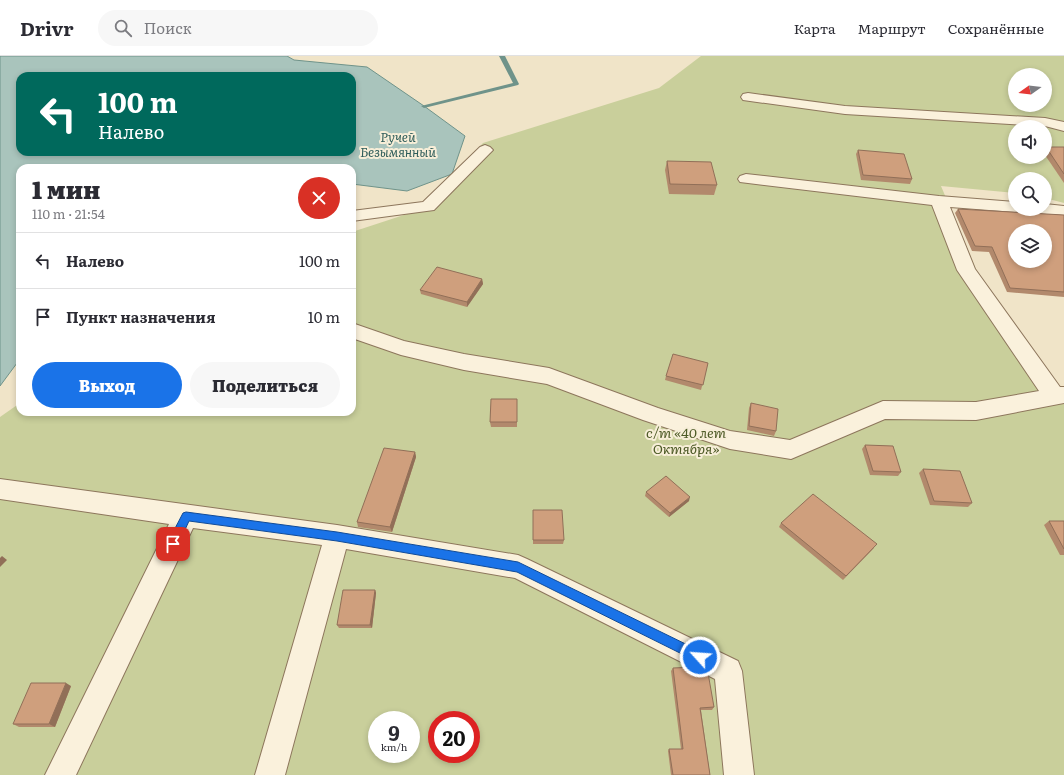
<!DOCTYPE html>
<html lang="ru">
<meta charset="utf-8">
<style>
body{margin:0;font-family:Literata,serif;background:#f7f7f7;color:#2b2b33;height:100vh;display:flex;flex-direction:column;font-size:15px;white-space:nowrap}
*{box-sizing:border-box;margin:0}
p{font-size:13px;color:#7c7c81}
.icon{flex:none;width:22px;height:22px;fill:none;stroke:currentColor;stroke-width:2;stroke-linecap:round;stroke-linejoin:round}
.map{position:relative;flex:1;overflow:hidden}
.side{position:absolute;left:16px;top:108px;width:340px;height:252px;display:flex;flex-direction:column;background:#fff;border-radius:12px;box-shadow:0 2px 6px #0003}
.side>*{flex:none}
.hud{position:absolute;left:16px;top:16px;width:340px;height:84px;border-radius:12px;box-shadow:0 2px 6px #0003;background:#00695c;color:#fff;overflow:hidden}
.needle{width:26px;rotate:256deg}
.controls{position:absolute;left:1008px;top:12px;display:grid;gap:8px}
.controls a{display:grid;place-items:center;width:44px;height:44px;border-radius:50%;background:#fff;box-shadow:0 2px 6px #0003;font-size:20px}
.speed{position:absolute;left:368px;top:655px;display:flex;gap:8px;font-size:20px;font-weight:700;text-align:center}
.speed>*{display:grid;place-content:center;width:52px;height:52px;border-radius:50%;background:#fff;box-shadow:0 2px 6px #0003;line-height:1}
.speed small{font-size:10px;font-weight:400}
.speed .limit{border:6px solid #d22;background:#fff;color:#111}
.pin{position:absolute;display:grid;place-items:center;width:34px;height:34px;color:#fff;margin:-17px;border-radius:8px;box-shadow:0 2px 6px #0006}
.me{position:absolute;width:44px;margin:-22px;rotate:296deg;stroke-linejoin:round;filter:drop-shadow(0 0 3px #0008)}
.turn{display:flex;align-items:center;gap:14px;height:84px;padding:0 16px;font-size:18px}
.turn .icon{width:52px;height:52px;stroke-width:2.5}
.turn b{display:block;font-size:28px;line-height:34px}
.round{display:grid;place-items:center;flex:none;width:42px;height:42px;border-radius:21px;background:#f7f7f7}
.headline{display:flex;align-items:center;justify-content:space-between;height:68px;padding:0 16px}
h1{font-size:24px;font-weight:800;line-height:30px}
.button{display:flex;gap:8px;margin-top:auto;padding:8px 16px}
.button a{flex:1;height:46px;border-radius:24px;background:#1a73e8;color:#fff;font-size:16px;font-weight:800;line-height:46px;text-align:center}
.button a+a{background:#f7f7f7;color:#2b2b33}
ul{padding:0;list-style:none}
li{display:flex;align-items:center;gap:12px;height:56px;padding:0 16px;border-top:1px solid #e1e1e2}
li div{flex:1}
li b{display:block;font-size:15px}
li em{font-style:normal}
header{display:flex;align-items:center;gap:24px;box-sizing:border-box;height:56px;padding:0 20px;background:#fff;border-bottom:1px solid #e1e1e2}
header strong{font-size:19px}
nav{display:flex;gap:22px;margin-inline-start:auto;font-size:14px}
.search{width:280px;height:36px;background:#f7f7f7;display:flex;align-items:center;gap:10px;box-sizing:border-box;padding:0 14px;border-radius:22px;color:#7c7c81;font-size:15px}
.map>svg:first-child{display:block}
</style>
<header>
<strong>Drivr</strong>
<div class="search"><svg class="icon" aria-label="search" viewBox="0 0 24 24"><circle cx="10" cy="10" r="6"/><path d="M15 15l6 6"/></svg>Поиск</div>
<nav><a>Карта</a><a>Маршрут</a><a>Сохранённые</a></nav>
</header>
<div class="map">
<svg width="1064" height="719" viewBox="0 0 1064 719">
<rect width="100%" height="100%" fill="#f0e4c8"/>
<path fill="#c9cf9b" fill-rule="evenodd" d="M701,0H1064V147L1045,142V123H1015V137L941,130L981,225L1064,344V719H0V361L20,347V356H352V176L410,157L451,122L483,87L659,32ZM1015,19H1045V49H1015ZM1015,71H1045V101H1015ZM377,664H411V698H377ZM437,664H471V698H437Z"/>
<path fill="#a9c4bc" stroke="#6f938a" fill-rule="evenodd" d="M0,0H287L294,4L367,11L424,50L465,80L452,118L407,135L352,128V112H20V303L0,330ZM20,20H352V96H20Z"/>
<g fill="none" stroke-linecap="round" stroke-linejoin="round">
<path fill="#6f938a" fill-rule="evenodd" d="M499,0H505L519,28L518,29L424,52L421,50L513,27Z"/>
<g stroke="#8d765c" stroke-width="2">
<g id="minor">
<path d="M748,37L845,50L1045,62L1064,66V75L1045,70L845,58L743,44L741,41L743,38Z"/>
<path d="M485,89L490,91L493,94L490,97L434,154L352,165V155L423,146L480,91Z"/>
<path d="M746,118L939,140L1015,146V153H1022L1021,155L1015,156L950,151L975,213L1060,331H1064V347L976,364L885,363L791,403L730,393L643,364L547,328L464,314L401,299L352,282V267L404,285L464,298L549,312L658,352L730,375L790,384L883,345L976,346L1039,335L957,214L932,149L740,126L738,123L740,120Z"/>
<path d="M1045,148L1064,150V160L1033,157L1031,153H1045Z"/>
<path d="M0,423L337,469L518,499L527,503L738,605L742,615L754,719H724L715,623L515,522L346,493L285,719H255L322,489L193,472L76,719H45L169,468L0,443Z"/>
</g>
</g>
<use href="#minor" fill="#faf1dc" fill-rule="evenodd"/>
</g>
<g fill="#b2896c">
<path d="M1046,91H1064V127L1045,99Z"/>
<path d="M858,94L912,123L910,128L861,124L856,98Z"/>
<path d="M667,105L717,129L714,139L669,138L665,114Z"/>
<path d="M958,153L1064,159V241L1007,236L989,196L972,195L955,157Z"/>
<path d="M482,223L483,228L467,251L421,238L420,234Z"/>
<path d="M708,307L701,334L665,324L666,320Z"/>
<path d="M517,343V371H491L490,366Z"/>
<path d="M751,347L776,375L774,380L747,374L749,352Z"/>
<path d="M865,389L901,416L898,420L870,419L862,393Z"/>
<path d="M415,396L416,401L392,476L358,471L357,466Z"/>
<path d="M923,413L972,447L968,451L930,449L919,417Z"/>
<path d="M646,436L689,445L669,461L645,440Z"/>
<path d="M533,454L564,484L563,488H533Z"/>
<path d="M1049,465H1064V499H1060L1044,469Z"/>
<path d="M781,467L874,492L843,524L779,471Z"/>
<path d="M375,534L376,537L372,572H339L337,569Z"/>
<path d="M673,612L714,651L712,654H701L710,719H671L668,695L669,693H681L671,615Z"/>
<path d="M71,630L55,671H19L13,668Z"/>
</g>
<g fill="#916f58">
<path d="M482,223L483,228L467,251V246Z"/>
<path d="M415,396L416,401L392,476L390,471Z"/>
<path d="M690,441L689,445L669,461L670,457Z"/>
<path d="M2,500L7,504L0,511V502Z"/>
<path d="M375,534L376,537L372,572L370,569Z"/>
<path d="M66,627L71,630L55,671L49,668Z"/>
</g>
<g fill="#cf9f7d" stroke="#916f58" fill-rule="evenodd">
<path d="M1046,91H1064V118Z"/>
<path d="M858,94L904,98L912,123L863,119Z"/>
<path d="M667,105L711,106L717,129L670,128Z"/>
<path d="M958,153L1064,159V236L1010,232L992,191L975,190ZM1015,175H1045V205H1015Z"/>
<path d="M437,211L482,223L467,246L420,234Z"/>
<path d="M673,298L708,307L703,329L666,320Z"/>
<path d="M491,343H517V366H490Z"/>
<path d="M751,347L778,353L776,375L749,370Z"/>
<path d="M865,389L893,390L901,416L873,415Z"/>
<path d="M384,392L415,396L390,471L357,466Z"/>
<path d="M923,413L960,415L972,447L934,445Z"/>
<path d="M666,420L690,441L670,457L646,436Z"/>
<path d="M813,438L877,488L846,520L781,467Z"/>
<path d="M533,454H562L564,484H533Z"/>
<path d="M1049,465H1064V493Z"/>
<path d="M343,534H375L370,569H337Z"/>
<path d="M696,611L708,617L714,651L700,652L710,719H673L669,693H683L673,612Z"/>
<path d="M31,627H66L49,668H13Z"/>
</g>
<path fill="#1a73e8" stroke="#114b97" d="M186,456L337,476L518,506L704,597L706,601L704,605L700,607L696,605L517,516L337,485L189,465L177,491L173,492L169,491L168,488L169,484L183,457Z"/>
<g text-anchor="middle" dominant-baseline="central" stroke-width="4" stroke-linejoin="round" paint-order="stroke">
<g font-size="13" font-style="italic" fill="#2f5d5a" stroke="#f7eed8">
<text x="398" y="80">Ручей<tspan x="398" dy="15">Безымянный</tspan></text>
</g>
<g font-size="14" font-style="italic" fill="#4d5a26" stroke="#f7eed8">
<text x="686" y="376">с/т «40 лет<tspan x="686" dy="16">Октября»</tspan></text>
</g>
</g>
</svg>
<div class="controls">
<a><svg class="needle" viewBox="-14 -14 28 28"><path d="M0-13l5 13h-10z" fill="#e53935"/><path d="M0 13l5-13h-10z" fill="#7c7c81"/></svg></a>
<a><svg class="icon" aria-label="sound" viewBox="0 0 24 24"><path d="M4 9h4l5-4v14l-5-4H4zM17 9q2 3 0 6"/></svg></a>
<a><svg class="icon" aria-label="search" viewBox="0 0 24 24"><circle cx="10" cy="10" r="6"/><path d="M15 15l6 6"/></svg></a>
<a><svg class="icon" aria-label="layers" viewBox="0 0 24 24"><path d="M12 4l9 5-9 5-9-5zM3 14l9 5 9-5"/></svg></a>
</div>
<div class="speed"><div>9<small>km/h</small></div><div class="limit">20</div></div>
<div class="pin" style="left:173px;top:488px;background:#d93025"><svg class="icon" aria-label="arrive" viewBox="0 0 24 24"><path d="M6 21V4h12l-3 4 3 4H6"/></svg></div>
<svg class="me" style="left:700px;top:601px" viewBox="-20 -20 40 40"><circle r="17" fill="#1a73e8" stroke="#fff" stroke-width="3"/><path d="M0-11L8 9 0 5-8 9z" fill="#fff"/></svg>
<div class="hud">
<div class="turn"><svg class="icon" aria-label="left" viewBox="0 0 24 24"><path d="M17 20v-9H6M10 6l-5 5 5 5"/></svg><div><b>100 m</b>Налево</div></div>
</div>
<section class="side">
<div class="headline"><div><h1>1 мин</h1><p>110 m · 21:54</p></div><a class="round" style="background:#d93025;color:#fff"><svg class="icon" aria-label="close" viewBox="0 0 24 24"><path d="M6 6l12 12M18 6L6 18"/></svg></a></div>
<ul>
<li><svg class="icon" aria-label="left" viewBox="0 0 24 24"><path d="M17 20v-9H6M10 6l-5 5 5 5"/></svg><div><b>Налево</b></div><em>100 m</em></li>
<li><svg class="icon" aria-label="arrive" viewBox="0 0 24 24"><path d="M6 21V4h12l-3 4 3 4H6"/></svg><div><b>Пункт назначения</b></div><em>10 m</em></li>
</ul>
<div class="button"><a>Выход</a><a>Поделиться</a></div>
</section>
</div>
